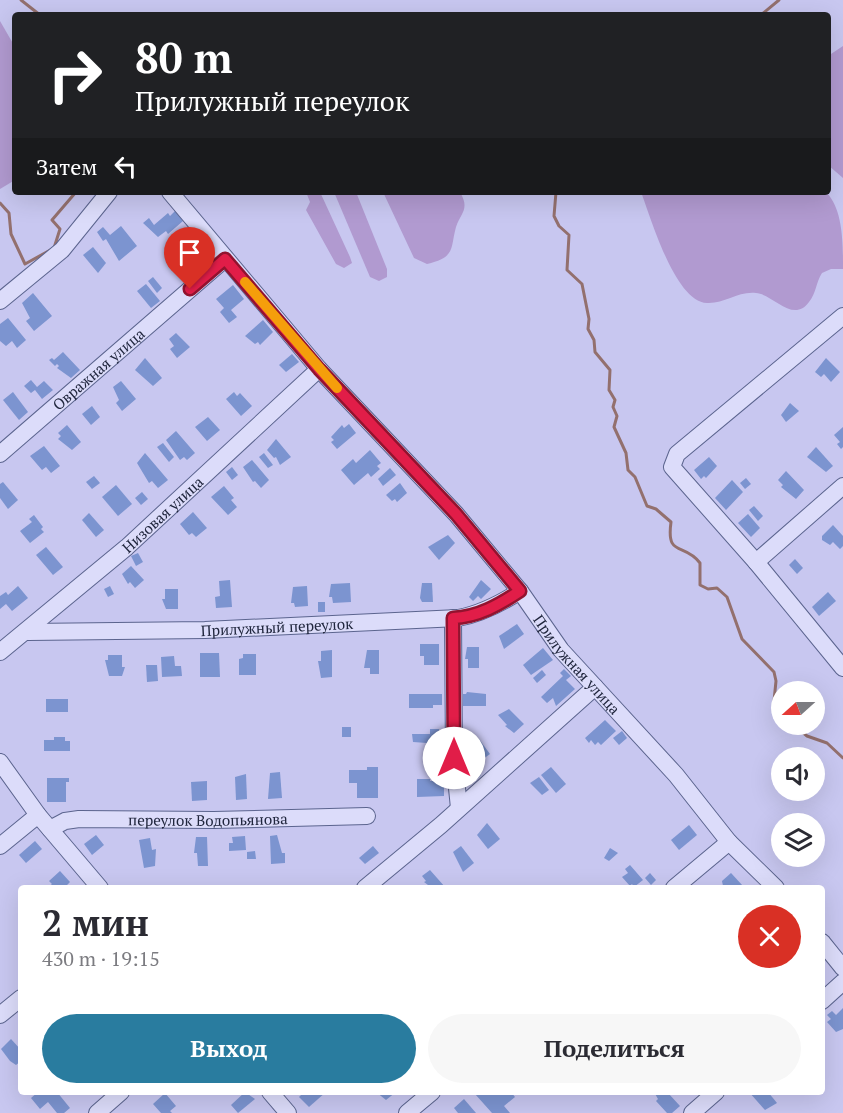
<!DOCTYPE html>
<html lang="ru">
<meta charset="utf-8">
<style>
body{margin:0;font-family:"PT Serif",serif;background:#f7f7f7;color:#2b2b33;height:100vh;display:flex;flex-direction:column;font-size:22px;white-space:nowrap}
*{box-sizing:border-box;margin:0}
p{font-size:20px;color:#7c7c81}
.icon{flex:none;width:33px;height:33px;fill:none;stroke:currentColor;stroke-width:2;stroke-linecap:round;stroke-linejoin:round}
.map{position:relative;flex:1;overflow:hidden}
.details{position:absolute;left:18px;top:885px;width:807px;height:210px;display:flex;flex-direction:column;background:#fff;border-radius:6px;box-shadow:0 6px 24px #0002}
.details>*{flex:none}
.top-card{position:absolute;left:12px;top:12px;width:819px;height:183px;border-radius:6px;box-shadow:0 6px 24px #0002;background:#202124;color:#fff;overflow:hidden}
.needle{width:39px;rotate:249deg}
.buttons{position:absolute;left:771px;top:681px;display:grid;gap:12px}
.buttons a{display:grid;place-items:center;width:54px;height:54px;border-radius:50%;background:#fff;box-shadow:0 6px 24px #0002;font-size:30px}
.pin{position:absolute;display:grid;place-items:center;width:51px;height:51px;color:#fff;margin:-62px -26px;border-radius:50% 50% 50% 0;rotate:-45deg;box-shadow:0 0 6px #0007}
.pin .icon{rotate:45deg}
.me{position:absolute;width:66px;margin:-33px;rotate:0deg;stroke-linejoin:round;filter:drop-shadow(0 0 4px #0008)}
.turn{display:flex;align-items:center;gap:21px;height:126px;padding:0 24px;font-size:27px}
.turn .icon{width:78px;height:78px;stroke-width:2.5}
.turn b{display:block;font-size:42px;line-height:51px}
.then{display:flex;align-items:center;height:57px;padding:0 24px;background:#0003;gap:12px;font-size:22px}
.round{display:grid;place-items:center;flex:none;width:63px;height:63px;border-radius:32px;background:#f7f7f7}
.head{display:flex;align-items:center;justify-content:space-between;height:102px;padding:0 24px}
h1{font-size:36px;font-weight:700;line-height:45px}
.button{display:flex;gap:12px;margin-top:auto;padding:12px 24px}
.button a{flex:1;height:69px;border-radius:36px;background:#297c9f;color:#fff;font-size:24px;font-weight:700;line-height:69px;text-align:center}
.button a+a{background:#f7f7f7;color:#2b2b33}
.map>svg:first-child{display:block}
</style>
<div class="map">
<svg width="843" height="1113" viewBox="0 0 843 1113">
<rect width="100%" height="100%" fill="#c8c7f0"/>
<g fill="#b19ad0">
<path d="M0,21L15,47V180L0,189Z"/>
<path d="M843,46V178L828,165V56Z"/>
<path d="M306,192H320L350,257L352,263L344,268L336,264L306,210L310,202Z"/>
<path d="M334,192H356L387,269V277L379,281L370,277Z"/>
<path d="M383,192H460C470,209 461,213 456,227C450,249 456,257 427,264L414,258Z"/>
<path d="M641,192H826C843,209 843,242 843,269H831L822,273C816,282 816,294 809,302C793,324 773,294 756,293C738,291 724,304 707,303C675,302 651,218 641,192Z"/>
</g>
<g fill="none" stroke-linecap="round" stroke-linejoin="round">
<g stroke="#93706e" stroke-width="3">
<path d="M21,0L40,15"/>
<path d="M761,15L779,0"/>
<path d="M556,192L554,216L559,226L569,235L567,270L582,284L589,319L588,329L594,340L595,352L610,370L609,390L615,400L613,407L617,416L614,427L626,453L628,470L635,477L647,506L656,509L671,522C666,558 684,542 700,563V585L708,589L717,588L727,597L742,639L774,672L776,681L774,701L782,712"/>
<path d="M0,203L9,213L11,234L25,264L54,248L60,229L52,220L76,192"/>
<path d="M793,724L807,736L827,743L843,758"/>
</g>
</g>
<g fill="#7c94d0">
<path d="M175,211L183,221L168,234L166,231L158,237L143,223L149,218L154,225L168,213L170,216Z"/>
<path d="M121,226L137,246L119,261L106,239L103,241L97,232L103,227L110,235Z"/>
<path d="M202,246L211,257L198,267L196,265L189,270L183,262L194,249L196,252Z"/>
<path d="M93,247L106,263L98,273L83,255Z"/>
<path d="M153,277L162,288L157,293L148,281Z"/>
<path d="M146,284L160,301L151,308L137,291Z"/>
<path d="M233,285L244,299L231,310L237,317L229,323L220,312L224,308L216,299Z"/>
<path d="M33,293L52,316L34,331L26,321L30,318L22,303Z"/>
<path d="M8,318L26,340L17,348L12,341L6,346L0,341V324Z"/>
<path d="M263,320L273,332L260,345L258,342L255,344L245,336Z"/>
<path d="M176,333L190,347L177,358L170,349L174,346L169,339Z"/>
<path d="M63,352L80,370L71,378L57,368L59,366L57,364L55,366L49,360L52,358L54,360Z"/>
<path d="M292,354L299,362L286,372L279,365Z"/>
<path d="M145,358L162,378L153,386L135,370Z"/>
<path d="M826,358L840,372L831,382L824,374L821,377L815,372Z"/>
<path d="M31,380L37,387L44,381L53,390L42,399L35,390L31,393L24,386Z"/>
<path d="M121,381L136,399L122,411L116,403L119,400L113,387Z"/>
<path d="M13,392L28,412L19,420L3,400Z"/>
<path d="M234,392L237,396L240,393L252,406L241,416L226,399Z"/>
<path d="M790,403L799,411L786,422L781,415Z"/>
<path d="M92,406L100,417L91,425L82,414Z"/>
<path d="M208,417L220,430L207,441L195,427Z"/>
<path d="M349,424L356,433L337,449L331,442L334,440L331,437L342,425L344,428Z"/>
<path d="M67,425L81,442L72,450L58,439L61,436L58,433Z"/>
<path d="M843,427V447L841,449L837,444L840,442L834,435Z"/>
<path d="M176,431L195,453L187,460L184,457L180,460L166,440Z"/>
<path d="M276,439L291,457L280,465L276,457L274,458L267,450Z"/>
<path d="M163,443L174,457L169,462L157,447Z"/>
<path d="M44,446L60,466L51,473L46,467L42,470L30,456Z"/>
<path d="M816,447L833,466L826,472L807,457Z"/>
<path d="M370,450L381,463L377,466L380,469L371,477L368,473L354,485L341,470L353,459L356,463Z"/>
<path d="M145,453L168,480L158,488L152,481L149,483L137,463Z"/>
<path d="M264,453L273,465L268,468L259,457Z"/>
<path d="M709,457L717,466L706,478L704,476L701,479L694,470Z"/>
<path d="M252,460L269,480L261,488L255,481L253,482L243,467Z"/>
<path d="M232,467L238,475L232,480L226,472Z"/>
<path d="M390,468L396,475L383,486L378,479Z"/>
<path d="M786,471L804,490L796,499L781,487L783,485L778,480Z"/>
<path d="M94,476L100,483L92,489L86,482Z"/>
<path d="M746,478L751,484L745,489L740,483Z"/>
<path d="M732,480L743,492L726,510L715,498Z"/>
<path d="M3,482L18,500L8,509L0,498V484Z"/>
<path d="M400,483L407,493L397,502L395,499L392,501L386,495Z"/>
<path d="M116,485L132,504L118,516L102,497Z"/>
<path d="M224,486L234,498L231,500L237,507L228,515L211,497Z"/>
<path d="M142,492L148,499L141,505L135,498Z"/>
<path d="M754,506L763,516L758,521L749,510Z"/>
<path d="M193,512L207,528L196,537L192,533L189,535L180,524Z"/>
<path d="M89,513L104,530L96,537L82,520Z"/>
<path d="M748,514L760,528L751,537L738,523Z"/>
<path d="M34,515L43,527L41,529L44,532L30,543L20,531L32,522L29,519Z"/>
<path d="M833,525L843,536V546L840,549L833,542L830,545L822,540V536Z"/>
<path d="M448,535L455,543L439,560L428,547Z"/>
<path d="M46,547L63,567L53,575L36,555Z"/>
<path d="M138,553L143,562L136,566L131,556Z"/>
<path d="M795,559L803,568L797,574L789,565Z"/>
<path d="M131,566L144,580L135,588L130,582L128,584L122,574Z"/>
<path d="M230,580L232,607L216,608L215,597L220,596L219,581Z"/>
<path d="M481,580L491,589L481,599L478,596L473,601L469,597Z"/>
<path d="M350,583L351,602L333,603L332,597H329L331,584Z"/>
<path d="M422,583H432L433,602H422L420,598Z"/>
<path d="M18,586L28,598L12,611L6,604L0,609V596L6,592L8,595Z"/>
<path d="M110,586L114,594L108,597L104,589Z"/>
<path d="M307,586L308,606L295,607L294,603H291L293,587Z"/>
<path d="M165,589H178V609H166L162,599H165Z"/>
<path d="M828,592L836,601L819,616L812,607Z"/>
<rect x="318" y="602" width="7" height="10"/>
<path d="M517,624L524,634L504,649L499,636Z"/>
<path d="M420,644H439V665H424V656H420Z"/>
<path d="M467,647H479V668H468V659H465Z"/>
<path d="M543,648L553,660L531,675L523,665Z"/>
<path d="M332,650V677L321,678L318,661H321V651Z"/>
<path d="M367,650H379V674H370V668H364Z"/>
<path d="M200,653H219L220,677H200Z"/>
<path d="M243,654H256V675H239V659L243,658Z"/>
<path d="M108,655H122V667H125L122,676H109L105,660H108Z"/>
<path d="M174,656L175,666H181L182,676L162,677L161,657Z"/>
<path d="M146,665H157L158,681L147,682Z"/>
<path d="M564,669L571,676L566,680L575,689L556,706L553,698L547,703L541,697L563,676L560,673Z"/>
<path d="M542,670L546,675L537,683L533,678Z"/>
<path d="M467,692L486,694V706H463V694H466Z"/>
<path d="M409,694H442V705H433V708H409Z"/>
<rect x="46" y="699" width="22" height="13"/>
<path d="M509,709L524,724L514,733L505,726L507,725L498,715Z"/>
<path d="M605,720L616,731L601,745L598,742L595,745L591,740L589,743L585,738Z"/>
<rect x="342" y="727" width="9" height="10"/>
<path d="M430,729H439L441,744L413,742L412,734H430Z"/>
<path d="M622,731L627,738L619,745L613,738Z"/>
<path d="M54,737H65V741H70V751H44V740H54Z"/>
<path d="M479,739L490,754L479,762L471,745Z"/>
<path d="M367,767H378V798H357V783H349V770H367Z"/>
<path d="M475,767L481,775L475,781L468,773Z"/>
<path d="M551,767L566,784L556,793L541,775Z"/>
<path d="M280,772L282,798L268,799L270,773Z"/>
<path d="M246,774L247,799L236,800L235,777Z"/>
<path d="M539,777L549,790L542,795L530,783Z"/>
<path d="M47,778H69V782H66V802H47Z"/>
<path d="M417,779H430V781H438V784H444V796L417,797Z"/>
<path d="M207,781V800L192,801L191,782Z"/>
<path d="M487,823L500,839L488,849L477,835Z"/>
<path d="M689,825L697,835L679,850L671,840Z"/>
<path d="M96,835L104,845L92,855L84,844Z"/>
<path d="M277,835L282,853H285V863L271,864L270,836Z"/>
<path d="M245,836L246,850L229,851V843H233L232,837Z"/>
<path d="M196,837H207L208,866H198L197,853H194Z"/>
<path d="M150,838L152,850L156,849L155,866L144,868L139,840Z"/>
<path d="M35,841L42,849L26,863L19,855Z"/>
<path d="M373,846L379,853L365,864L359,858Z"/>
<path d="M461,846L474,863L463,872L453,852Z"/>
<path d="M610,848L618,853L609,861L604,858Z"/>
<path d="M255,851L256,859H247V852Z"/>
<path d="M630,865L643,880L634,887L632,884L630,886L622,877L628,873L625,869Z"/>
<path d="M430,870L445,887L443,888H432L424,882L426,881L422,876Z"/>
<path d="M60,871L70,882L64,888H47L52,884L49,881Z"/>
<path d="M650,873L656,880L651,885L645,878Z"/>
<path d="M731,873L743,886L741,888L723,886L722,881Z"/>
<path d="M843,1008V1029L836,1032L827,1022L831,1019L827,1015L832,1011L836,1015Z"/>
<path d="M11,1039L21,1050V1061L16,1065L10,1061L1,1049Z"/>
<path d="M38,1092H57L70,1108L64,1113H57L48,1102L40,1109L31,1098Z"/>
<path d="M245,1092L255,1099L238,1113L231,1105Z"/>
<path d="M304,1092H326L309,1107L299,1097Z"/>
<path d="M376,1092H396L386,1100Z"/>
<path d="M477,1092H511L515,1097L504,1106L510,1113H492L475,1094Z"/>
<path d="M654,1092H671L669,1094L680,1106L672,1113H667L656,1101L658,1099Z"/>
<path d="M749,1092H768L777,1103L765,1110Z"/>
<path d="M165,1093L176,1106L170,1111L172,1113H161L153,1104Z"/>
<path d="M464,1099L476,1113H458L454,1108Z"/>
</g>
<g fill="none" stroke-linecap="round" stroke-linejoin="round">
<g stroke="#5b648e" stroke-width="18">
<g id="minor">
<path id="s1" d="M170,192L319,369L456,514L520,591L561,650L676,775L729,842L776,888"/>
<path d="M0,301L62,250L109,192"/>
<path d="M843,316L677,454L672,467L756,562L843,668"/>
<path id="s2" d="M0,454L225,259"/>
<path d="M756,562L843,486"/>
<path d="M453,618L454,758L459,808"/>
<path id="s3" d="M28,632L205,630L458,618C481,614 500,604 520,591"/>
<path id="s4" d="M0,652L127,547L319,369"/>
<path d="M0,762L38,815L100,888"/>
<path id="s5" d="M50,829L65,821L79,819L214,820L367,816"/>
<path d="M0,846L38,815"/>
<path d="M365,888L441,825L595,687"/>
<path d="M674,888L729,842"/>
<path d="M822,942L843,968"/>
<path d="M822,1001L843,982"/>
<path d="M0,1015L21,998"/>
<path d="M270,1092L288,1113"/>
<path d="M97,1113L121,1092"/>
<path d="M407,1113L432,1092"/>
<path d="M692,1113L716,1092"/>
</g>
</g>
<use href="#minor" stroke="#dcdcfa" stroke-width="16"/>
</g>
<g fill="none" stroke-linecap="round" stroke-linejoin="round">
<g stroke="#92132f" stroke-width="15">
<path id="route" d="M190,289L225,259L319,369L456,514L520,591C499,605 478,617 453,618L454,758"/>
</g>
<use href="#route" stroke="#e11d48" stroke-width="10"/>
<path stroke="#f59e0b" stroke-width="10" d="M245,282L337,388"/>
</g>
<g text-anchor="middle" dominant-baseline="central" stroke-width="4.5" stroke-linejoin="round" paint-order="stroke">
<g font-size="15" fill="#20263d" stroke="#d8d8f7">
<text stroke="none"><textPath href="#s2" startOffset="130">Овражная улица</textPath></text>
<text stroke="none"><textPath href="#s4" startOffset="213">Низовая улица</textPath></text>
<text stroke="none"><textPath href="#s3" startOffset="249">Прилужный переулок</textPath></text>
<text stroke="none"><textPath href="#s1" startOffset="624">Прилужная улица</textPath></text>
<text stroke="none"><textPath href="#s5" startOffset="160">переулок Водопьянова</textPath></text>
</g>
</g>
</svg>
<div class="buttons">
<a><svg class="needle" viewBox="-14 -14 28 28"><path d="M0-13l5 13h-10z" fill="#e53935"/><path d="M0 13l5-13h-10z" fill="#7c7c81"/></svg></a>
<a><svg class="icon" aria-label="sound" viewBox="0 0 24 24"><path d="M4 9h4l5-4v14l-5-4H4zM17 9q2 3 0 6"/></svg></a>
<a><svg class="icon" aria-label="layers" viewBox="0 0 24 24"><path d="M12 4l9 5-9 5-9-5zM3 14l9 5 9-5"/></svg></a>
</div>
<div class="pin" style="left:190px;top:289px;background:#d93025"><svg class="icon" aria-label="arrive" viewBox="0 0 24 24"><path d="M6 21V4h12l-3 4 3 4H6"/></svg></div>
<svg class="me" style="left:454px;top:758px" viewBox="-20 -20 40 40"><circle r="19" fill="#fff"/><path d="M0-13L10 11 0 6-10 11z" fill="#e11d48"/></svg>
<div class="top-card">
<div class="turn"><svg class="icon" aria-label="right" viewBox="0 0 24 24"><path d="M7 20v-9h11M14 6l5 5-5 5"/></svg><div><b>80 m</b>Прилужный переулок</div></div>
<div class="then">Затем<svg class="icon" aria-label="left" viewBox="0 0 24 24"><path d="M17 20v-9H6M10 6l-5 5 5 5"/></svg></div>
</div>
<section class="details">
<div class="head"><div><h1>2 мин</h1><p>430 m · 19:15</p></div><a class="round" style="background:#d93025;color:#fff"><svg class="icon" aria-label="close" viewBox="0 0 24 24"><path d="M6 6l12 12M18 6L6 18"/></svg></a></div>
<div class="button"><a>Выход</a><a>Поделиться</a></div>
</section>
</div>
